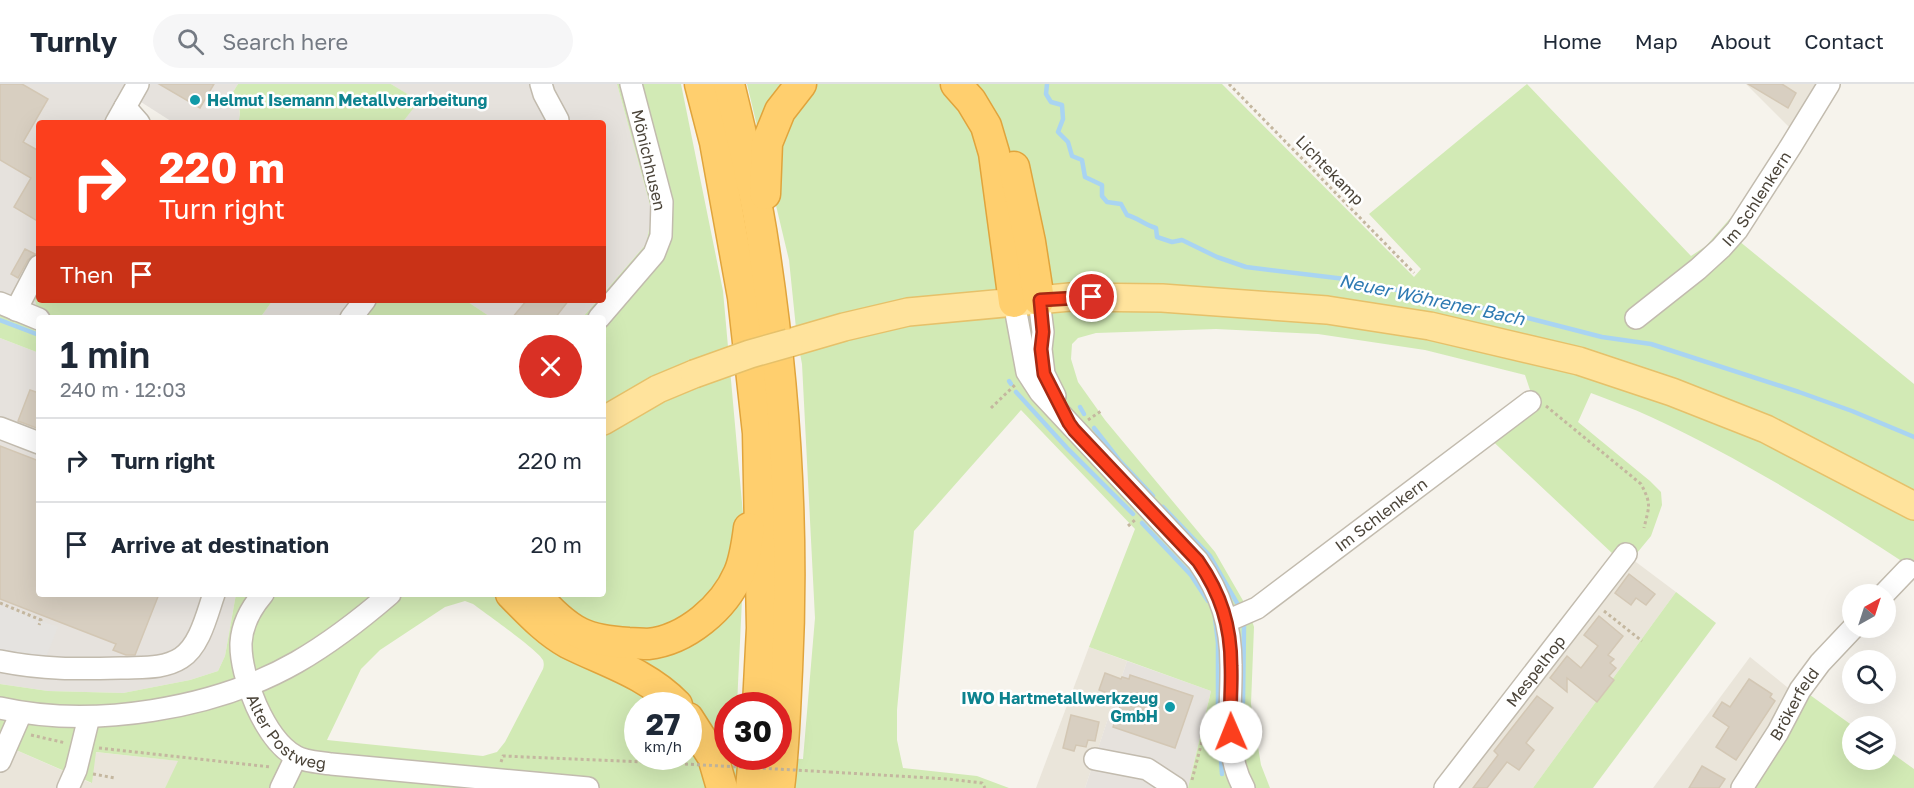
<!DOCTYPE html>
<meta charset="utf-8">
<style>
body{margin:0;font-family:"Golos Text",sans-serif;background:#f6f6f7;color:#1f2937;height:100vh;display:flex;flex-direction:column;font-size:22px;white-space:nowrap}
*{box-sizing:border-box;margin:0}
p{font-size:20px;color:#747a83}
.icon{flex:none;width:33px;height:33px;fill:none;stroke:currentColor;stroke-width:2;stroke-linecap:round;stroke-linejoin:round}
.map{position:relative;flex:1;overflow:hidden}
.panel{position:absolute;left:36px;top:231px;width:570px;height:282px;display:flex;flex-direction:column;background:#fff;border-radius:6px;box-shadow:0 6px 24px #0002}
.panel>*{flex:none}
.guide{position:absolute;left:36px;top:36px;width:570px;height:183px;border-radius:6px;box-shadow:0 6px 24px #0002;background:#fc3f1d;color:#fff;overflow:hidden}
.needle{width:39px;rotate:39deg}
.fabs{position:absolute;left:1842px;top:500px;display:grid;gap:12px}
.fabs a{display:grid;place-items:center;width:54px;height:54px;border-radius:50%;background:#fff;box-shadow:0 6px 24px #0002;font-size:30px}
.speed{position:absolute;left:624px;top:608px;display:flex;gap:12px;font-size:30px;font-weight:700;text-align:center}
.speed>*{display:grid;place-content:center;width:78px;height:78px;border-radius:50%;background:#fff;box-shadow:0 6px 24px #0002;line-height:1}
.speed small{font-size:15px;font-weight:400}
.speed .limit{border:9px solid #d22;background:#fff;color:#111}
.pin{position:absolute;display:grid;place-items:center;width:51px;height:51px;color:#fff;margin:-26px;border:3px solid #fff;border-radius:50%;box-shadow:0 2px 6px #0007}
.me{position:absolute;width:66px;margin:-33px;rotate:359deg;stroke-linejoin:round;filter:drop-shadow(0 0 4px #0008)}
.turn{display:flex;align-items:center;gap:21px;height:126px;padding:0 24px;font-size:27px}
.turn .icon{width:78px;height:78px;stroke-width:2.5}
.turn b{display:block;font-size:42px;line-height:51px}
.then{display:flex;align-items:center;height:57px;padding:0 24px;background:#0003;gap:12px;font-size:22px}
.round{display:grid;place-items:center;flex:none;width:63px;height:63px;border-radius:32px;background:#f6f6f7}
.head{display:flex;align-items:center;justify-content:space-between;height:102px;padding:0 24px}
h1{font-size:36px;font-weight:600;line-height:45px}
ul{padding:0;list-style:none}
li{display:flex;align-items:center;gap:18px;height:84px;padding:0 24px;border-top:2px solid #e0e1e3}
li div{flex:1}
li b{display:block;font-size:22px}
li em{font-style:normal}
header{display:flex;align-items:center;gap:36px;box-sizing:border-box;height:84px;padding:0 30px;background:#fff;border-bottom:2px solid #e0e1e3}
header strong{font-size:28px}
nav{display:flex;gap:33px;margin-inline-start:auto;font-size:21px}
.search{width:420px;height:54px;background:#f6f6f7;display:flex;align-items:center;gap:15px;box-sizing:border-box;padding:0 21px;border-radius:33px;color:#747a83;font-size:22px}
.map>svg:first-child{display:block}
</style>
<header>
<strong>Turnly</strong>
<div class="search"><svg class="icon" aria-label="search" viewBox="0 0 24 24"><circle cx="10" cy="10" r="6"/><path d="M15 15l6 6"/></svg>Search here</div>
<nav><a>Home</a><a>Map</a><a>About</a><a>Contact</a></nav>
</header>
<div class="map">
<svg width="1914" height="704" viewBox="0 0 1914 704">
<rect width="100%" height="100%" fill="#f6f3ec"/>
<g fill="#eae5da">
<path d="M1746,0H1819L1790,44Z"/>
<path d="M1613,470L1632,475L1676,508L1533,704H1436L1612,476Z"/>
<path d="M1089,563L1127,577L1085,704H1036Z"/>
<path d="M1750,573L1792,607L1805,622L1754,704H1653Z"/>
<path d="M0,659L91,699L95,668L179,677L165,704H0Z"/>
</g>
<g fill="#e6e2dd">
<path d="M0,0H238L233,8L239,17L240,36L238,39H174L141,18L128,39H39V200L34,209L41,230L0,215Z"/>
<path d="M391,0H617L650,121L651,136L646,160L603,210V39H402L418,17Z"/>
<path d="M273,216H373L359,234H260Z"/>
<path d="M465,216H598L582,234H492Z"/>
<path d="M0,254L39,269V510H236L225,572L218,587L190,596L123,609L48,607L0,600Z"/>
<path d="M1127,577L1211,607L1188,704H1085Z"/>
</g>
<g fill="#d2eab5" fill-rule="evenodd">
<path d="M238,0H391L419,17L402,39H238C242,29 239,17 233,8Z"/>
<path d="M617,0H681L723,207L745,452L737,621H728V672L803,675L815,534L802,280L797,254L789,176L747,0H1222L1414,193L1421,185L1369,130L1527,0L1691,172L1706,162L1734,130L1819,0H1841L1750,143L1739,157L1914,300V490L1886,520V510L1902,482L1900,476C1820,424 1738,373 1651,333C1632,324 1611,317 1591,309L1578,338L1650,397L1661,408L1662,421L1651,452L1632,475L1613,470L1484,349L1532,312L1525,291L1425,266L1318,250L1216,245L1096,249L1078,254L1072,260L1071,275L1078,298L1105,336L1215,468L1249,527L1254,543L1251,620L1261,681L1270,704H1188L1211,607L1089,563L1135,445L1021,326L914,447L897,626V656L903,684L977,692L1009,704H165L178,677L96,668L92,699L0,659V600L48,607L123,609L190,596L218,587L225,572L236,510H603V234H582L598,216H603V210L646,160L651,136L650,121ZM465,517L473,520C484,528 539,567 543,576C544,580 544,581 543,585L505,658L497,668L483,672L327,656L361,585L380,566L445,523ZM638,621H688V672H638Z"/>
<path d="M39,200V216H273L260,234H39V269L0,254V215L40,229C34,218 33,211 39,200Z"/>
<path d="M373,216H465L492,234H359Z"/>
<path d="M1676,508L1716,539L1593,704H1533Z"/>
<path d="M1852,543H1865L1834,578L1810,611L1853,642L1852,675H1886V665L1914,685V704H1754L1804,622L1792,607Z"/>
</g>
<path fill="#e5e3e0" d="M0,521L58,543L45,576L0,568Z"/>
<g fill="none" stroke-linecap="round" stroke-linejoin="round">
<g stroke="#a9d4f2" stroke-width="4.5">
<path d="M1047,0L1046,10L1051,18L1062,21L1063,35L1058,48L1068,58L1072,72L1082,76L1085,93L1102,101V112L1107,118L1121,120L1127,131C1138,134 1145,141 1156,144L1157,153L1172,158L1182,156L1217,173L1246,183L1345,195L1528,234L1602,253L1651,260L1799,308L1852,327L1914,353"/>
<path d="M0,236L39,251"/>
<path d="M1009,297L1011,300"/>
<path d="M1016,308L1067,364L1133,430"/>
<path d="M1080,323L1084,330"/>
<path d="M1094,344L1119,376L1153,412"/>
<path d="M1163,423L1210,472L1237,519"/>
<path d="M1142,439L1191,491L1208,517"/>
<path d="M1215,534L1218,559V634L1222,690"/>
<path d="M1243,618L1244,542"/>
<path d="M1245,632L1247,654"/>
</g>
</g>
<g fill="#d8cfc1" stroke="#d3c7b4" stroke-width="1.5">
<path d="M0,0H22L48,15L23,58L39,67V138L14,123L31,94L0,76Z"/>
<path d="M159,0H214L200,24Z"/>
<path d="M1748,0H1782L1796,9L1788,24Z"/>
<path d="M25,165L35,170L28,176L18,194L11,190Z"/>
<path d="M527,216H569L555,234H512Z"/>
<path d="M30,306L39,309V345L18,337Z"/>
<path d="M0,362L39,377V510H159L135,571H126L113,566L116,560L0,515Z"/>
<path d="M1629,490L1655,510L1646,521L1636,514L1631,521L1615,509Z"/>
<path d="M1599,532L1623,552L1608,571L1614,575L1610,579L1616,584L1609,592L1614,596L1597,618L1567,594V608L1550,594L1567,572L1581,584L1598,562L1584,551Z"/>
<path d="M1105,589L1121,595L1122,593L1129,595L1130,591L1193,612L1175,664L1113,643L1123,614L1099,606Z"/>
<path d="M1749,595L1772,610L1770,613L1775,617L1736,676L1716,663L1729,643L1713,632L1722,618L1730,623Z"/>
<path d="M1537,612L1553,624L1526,659L1534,666L1519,686L1507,678L1487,704H1473L1498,671L1494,667Z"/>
<path d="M1071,631L1099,638L1095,657L1088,656L1086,663L1076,661L1074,667L1063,664Z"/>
<path d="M1702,682L1725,695L1719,704H1689Z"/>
</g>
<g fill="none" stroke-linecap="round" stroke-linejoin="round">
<g stroke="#c2bbae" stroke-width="24">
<g id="minor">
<path d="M541,0L544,10L558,36V39"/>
<path d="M125,23L139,39"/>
<path d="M116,39L138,0"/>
<path d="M1039,216L1043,248L1041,265L1044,290L1055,312"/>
<path d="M1014,218L1027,288L1040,308L1198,477C1221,510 1231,541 1231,581C1232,622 1223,667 1244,704"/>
<path d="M0,219L39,235"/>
<path d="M16,226L39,182"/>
<path d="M351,234L365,216"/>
<path d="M599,234L654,170L661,152L662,118L631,0"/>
<path id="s1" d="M1636,234L1698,185L1721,164L1737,146L1791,62L1829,0"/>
<path d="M0,344L39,359"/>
<path id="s2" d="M263,510C251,524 242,540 241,559C240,593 265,655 295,672C305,678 319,678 331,680L588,704"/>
<path d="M1884,510L1907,486"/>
<path id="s3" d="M1227,537L1257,524L1530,318"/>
<path d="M0,577C44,586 79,585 123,584C142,583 164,585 181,574C200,562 207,530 214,510"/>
<path d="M0,624C93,645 215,625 297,578C330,559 361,535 390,510"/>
<path d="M1095,675L1147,685L1176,704"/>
<path d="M0,677L21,629"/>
<path d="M68,704L76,686L89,633"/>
<path d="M281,704L296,673"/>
<path id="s4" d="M1445,704L1626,470"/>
<path id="s5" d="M1742,704L1778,648L1800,606L1820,579L1854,543"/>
</g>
</g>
<g stroke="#e6c16a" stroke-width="30">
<g id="major">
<path d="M789,259L844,243L908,228L1070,213L1162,214L1327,226L1430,242L1579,277L1672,308L1766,345L1914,422"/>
<path d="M603,337L658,305L694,290"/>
</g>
</g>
<g stroke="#e0a43c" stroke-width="33">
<g id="highway">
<path d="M700,0L715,58L743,213L758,349L762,544L758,621"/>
<path d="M729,0C742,54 756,109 764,165C785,304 794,445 787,586C785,625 784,665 779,704"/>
<path d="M956,0L971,17L986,42L994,69L1014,218"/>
<path d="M1014,83L1030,158L1039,216"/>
<path d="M765,110L767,59L780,27L801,0"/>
<path d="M511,510C528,527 546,547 568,559C606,578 646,589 677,621"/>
<path d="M535,510C548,525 562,540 580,549C594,556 613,558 629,559C635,559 642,560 648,560C686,556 724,524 739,489C745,475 747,459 749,444"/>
<path d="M688,634L713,673L722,704"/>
<path d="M751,704L754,672"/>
</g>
</g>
<g stroke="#c4b79f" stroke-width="3" stroke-dasharray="3 3" stroke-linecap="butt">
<path d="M1229,0L1414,189"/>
<path d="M1546,322L1641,400C1652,421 1649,422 1644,444"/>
<path d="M991,324L1016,300"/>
<path d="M1088,336L1101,327"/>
<path d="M1128,442L1136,435"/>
<path d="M0,519L41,536L39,541"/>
<path d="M1604,527L1642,557"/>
<path d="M31,651L66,659"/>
<path d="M99,664L271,683"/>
<path d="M501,678L503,672L667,679"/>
<path d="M830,688L948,695L982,699L985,704"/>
<path d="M93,690L115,694"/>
<path d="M1192,696L1208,634"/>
</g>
<use href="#minor" stroke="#fff" stroke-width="21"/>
<use href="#major" stroke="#ffe39c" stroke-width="27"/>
<use href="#highway" stroke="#ffcf6e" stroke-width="30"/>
<g stroke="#e6c16a" stroke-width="30" stroke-linecap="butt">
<path id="major-bridge" d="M694,290L750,270L789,259"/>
</g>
<path stroke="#c4b79f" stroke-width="3" stroke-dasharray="3 3" stroke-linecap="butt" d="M667,679L830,688"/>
<use href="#major-bridge" stroke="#ffe39c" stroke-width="27"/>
</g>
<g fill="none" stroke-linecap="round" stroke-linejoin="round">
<g stroke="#a42913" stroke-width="15">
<path id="route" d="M1092,213L1040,216L1043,248L1041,265L1044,290L1069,339L1074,346L1198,477C1221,510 1231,542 1231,582C1232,604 1229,626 1231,648"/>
</g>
<use href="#route" stroke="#fc3f1d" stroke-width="10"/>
</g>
<g fill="#0f9aa8" stroke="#fff" stroke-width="2">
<circle cx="195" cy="16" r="6"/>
<circle cx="1170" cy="623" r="6"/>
</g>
<g text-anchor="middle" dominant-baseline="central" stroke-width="5" stroke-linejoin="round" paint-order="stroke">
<g font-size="16" font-weight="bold" fill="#0d838f" stroke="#fff" text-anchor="start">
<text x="207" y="16">Helmut Isemann Metallverarbeitung</text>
<text x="1158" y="614" text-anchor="end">IWO Hartmetallwerkzeug<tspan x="1158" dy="18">GmbH</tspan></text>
</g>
<g font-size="16" fill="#4b4439" stroke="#fff">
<text transform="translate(649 76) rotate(77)">Mönichhusen</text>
<text transform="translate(1330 86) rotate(46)">Lichtekamp</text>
<text stroke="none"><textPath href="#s1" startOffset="171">Im Schlenkern</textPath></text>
<text stroke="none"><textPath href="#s3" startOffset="188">Im Schlenkern</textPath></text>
<text stroke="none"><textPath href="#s4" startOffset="148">Mespelhop</textPath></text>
<text stroke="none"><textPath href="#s5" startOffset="99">Brökerfeld</textPath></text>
<text stroke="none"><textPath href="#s2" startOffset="162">Alter Postweg</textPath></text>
</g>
<g font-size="18" font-style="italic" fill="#2e7ab2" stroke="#fff">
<text transform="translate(1432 215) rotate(12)">Neuer Wöhrener Bach</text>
</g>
</g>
</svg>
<div class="fabs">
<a><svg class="needle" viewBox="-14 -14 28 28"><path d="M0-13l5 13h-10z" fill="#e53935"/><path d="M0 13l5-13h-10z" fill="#747a83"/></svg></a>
<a><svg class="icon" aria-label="search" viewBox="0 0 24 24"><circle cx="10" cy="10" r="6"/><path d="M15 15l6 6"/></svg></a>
<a><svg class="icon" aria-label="layers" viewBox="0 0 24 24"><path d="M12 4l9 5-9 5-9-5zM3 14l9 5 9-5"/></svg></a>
</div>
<div class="speed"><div>27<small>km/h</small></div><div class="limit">30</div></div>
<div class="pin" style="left:1092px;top:213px;background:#d93025"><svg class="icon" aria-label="arrive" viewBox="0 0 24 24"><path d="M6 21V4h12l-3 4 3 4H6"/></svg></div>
<svg class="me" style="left:1231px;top:648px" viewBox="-20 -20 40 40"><circle r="19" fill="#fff"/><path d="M0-13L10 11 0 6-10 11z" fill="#fc3f1d"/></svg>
<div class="guide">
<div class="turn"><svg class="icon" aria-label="right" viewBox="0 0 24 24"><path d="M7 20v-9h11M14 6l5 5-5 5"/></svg><div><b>220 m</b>Turn right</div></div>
<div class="then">Then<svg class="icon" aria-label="arrive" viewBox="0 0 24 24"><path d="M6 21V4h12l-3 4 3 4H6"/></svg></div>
</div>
<section class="panel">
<div class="head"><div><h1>1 min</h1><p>240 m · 12:03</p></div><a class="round" style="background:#d93025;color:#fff"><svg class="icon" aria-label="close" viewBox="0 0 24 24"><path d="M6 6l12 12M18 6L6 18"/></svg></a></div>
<ul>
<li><svg class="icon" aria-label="right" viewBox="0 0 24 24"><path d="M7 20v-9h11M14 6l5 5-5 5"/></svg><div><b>Turn right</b></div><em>220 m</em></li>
<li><svg class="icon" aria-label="arrive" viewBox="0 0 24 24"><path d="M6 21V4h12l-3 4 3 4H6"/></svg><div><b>Arrive at destination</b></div><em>20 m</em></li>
</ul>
</section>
</div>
